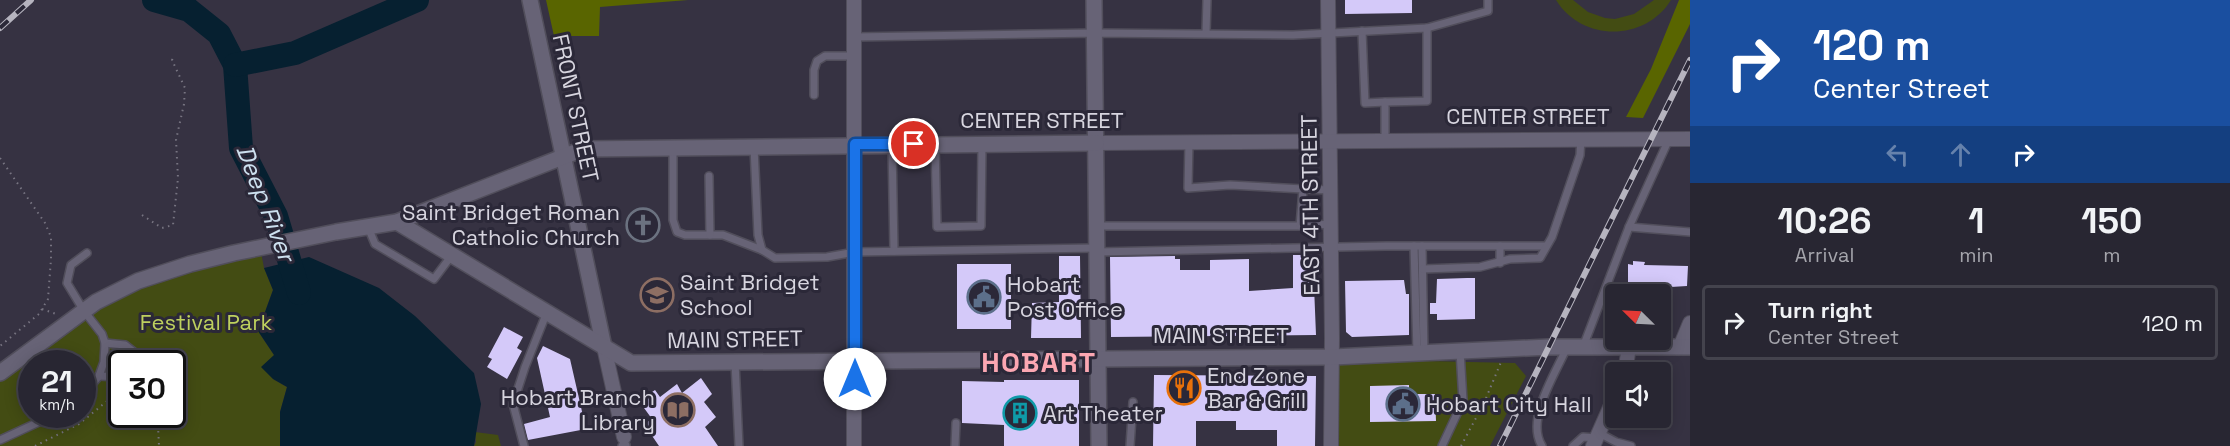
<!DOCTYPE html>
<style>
body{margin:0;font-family:"Space Grotesk",sans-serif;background:#302e3a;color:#f1f3f6;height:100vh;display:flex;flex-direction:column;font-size:22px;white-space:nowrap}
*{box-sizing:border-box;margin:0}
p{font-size:20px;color:#a5a5ac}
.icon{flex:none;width:33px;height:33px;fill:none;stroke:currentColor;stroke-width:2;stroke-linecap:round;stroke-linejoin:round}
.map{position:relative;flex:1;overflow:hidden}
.panel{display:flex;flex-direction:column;background:#282632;width:540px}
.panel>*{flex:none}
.banner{background:#1a4fa0;color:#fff;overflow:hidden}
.needle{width:39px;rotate:294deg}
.fabs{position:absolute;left:1605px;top:284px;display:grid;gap:12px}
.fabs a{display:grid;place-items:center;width:66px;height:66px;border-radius:6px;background:#282632;box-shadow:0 3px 15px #0003,0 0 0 2px #44434d;font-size:30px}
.speed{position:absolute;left:18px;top:350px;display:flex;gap:12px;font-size:30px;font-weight:700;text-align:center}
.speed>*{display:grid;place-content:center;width:78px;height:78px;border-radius:50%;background:#282632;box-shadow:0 3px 15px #0003,0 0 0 2px #44434d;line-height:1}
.speed small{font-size:15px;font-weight:400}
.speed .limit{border:3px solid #111;border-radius:9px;background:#fff;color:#111}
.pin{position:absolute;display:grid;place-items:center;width:51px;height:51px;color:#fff;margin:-26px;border:3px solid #fff;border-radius:50%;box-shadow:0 2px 6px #0007}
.me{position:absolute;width:66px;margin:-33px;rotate:0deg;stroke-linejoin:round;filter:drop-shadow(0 0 4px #0008)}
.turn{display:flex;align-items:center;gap:21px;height:126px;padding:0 24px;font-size:27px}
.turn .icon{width:78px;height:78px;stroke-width:2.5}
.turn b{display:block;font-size:42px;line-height:51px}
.lanes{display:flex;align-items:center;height:57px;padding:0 24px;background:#0003;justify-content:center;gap:30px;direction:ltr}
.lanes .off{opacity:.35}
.eta{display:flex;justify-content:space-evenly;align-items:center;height:102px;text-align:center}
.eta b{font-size:36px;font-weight:700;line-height:42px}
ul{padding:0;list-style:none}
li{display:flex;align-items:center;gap:18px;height:75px;margin:0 12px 9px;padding:0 12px;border:3px solid #44434d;border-radius:6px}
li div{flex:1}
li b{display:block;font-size:22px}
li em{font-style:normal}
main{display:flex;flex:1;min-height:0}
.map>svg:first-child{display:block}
</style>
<main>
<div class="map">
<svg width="1690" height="446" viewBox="0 0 1690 446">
<rect width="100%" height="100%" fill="#363242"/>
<g fill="#434c13" fill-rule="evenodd">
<path d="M1556,0H1573L1588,12L1605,18L1615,19L1634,14L1654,0H1671C1645,42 1582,42 1556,0Z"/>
<path d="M261,252L264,268L273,290L258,331L274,355L273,379L287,387L280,412V446H0V379L107,302L144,284ZM32,363H82V414H32ZM122,363H172V414H122Z"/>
<path d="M1335,359L1515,363L1526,376L1490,446H1334Z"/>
<path d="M475,432L498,435L501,446H474L476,442Z"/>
</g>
<g fill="#596500">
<path d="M546,0H688L600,7L599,36H554Z"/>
<path d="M1679,0H1690V24L1643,118L1626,117L1651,69Z"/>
</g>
<path fill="#062030" d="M309,257L379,288L415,316L474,373L481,404L474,446H280V412L287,387L273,379L261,367L274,355L258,331L273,290L264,268Z"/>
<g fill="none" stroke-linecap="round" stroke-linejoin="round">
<g stroke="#062030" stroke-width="24">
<path d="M154,0L189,10L219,34L235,65L241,148L276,216L299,293"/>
<path d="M235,65L295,53L417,0"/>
</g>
</g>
<g fill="#d4c9f9">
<path d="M1345,0H1412V13L1345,14Z"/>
<path d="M1293,255H1313V271L1310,286H1314L1316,335L1111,337L1110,257L1175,256V259H1180V270H1210V260L1249,259V291L1293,288Z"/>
<path d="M1059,256H1080L1081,338H1031L1032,303L1059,302Z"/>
<path d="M1633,261L1645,262L1644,265L1688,266L1687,286L1671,287L1669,315H1660V294H1647L1648,285H1628V264L1633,265Z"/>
<rect x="957" y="264" width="54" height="65"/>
<path d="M1467,278H1475V319L1437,320V314H1430V303H1436L1437,279Z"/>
<path d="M1404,280L1406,294H1409V335L1352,337L1346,332L1345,281Z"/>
<path d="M504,327L523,337L517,348L522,351L507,379L487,367L492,359L488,357Z"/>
<path d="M543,346L570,359L586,429L528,440L524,424L550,417L537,358Z"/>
<path d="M1154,375L1316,376L1315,446H1277V430H1236V421H1196V446H1153Z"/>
<path d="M701,378L712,394L704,402L716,417L705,427L718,446H659L644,424L652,419L639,401L655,390L660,397L677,384L682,393Z"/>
<path d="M1004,380H1079V446H1004V425L962,423V381L1004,382Z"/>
<path d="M1409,385V394H1435L1436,421L1370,422V386Z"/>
</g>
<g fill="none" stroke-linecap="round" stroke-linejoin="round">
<g stroke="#514e5b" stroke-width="10">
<g id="lane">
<path d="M1362,31L1365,103L1385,102"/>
<path d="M1206,33L1207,0"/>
<path d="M854,37L1095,33L1293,35L1427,28L1488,11V0"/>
<path d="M814,95V70L817,61L825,56H855"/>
<path d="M1385,140V102L1427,101V28"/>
<path d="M935,144L937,227L981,226L982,144"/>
<path d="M892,146L894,251"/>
<path d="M673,147V220L677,232L685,235H723L762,250"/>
<path d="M754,147L758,235L762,250L775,258L827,257L855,252L1097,248"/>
<path d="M709,176L710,235"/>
<path d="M1303,189L1331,190"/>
<path d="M1097,226H1300L1303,189L1230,185L1188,188L1189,142"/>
<path d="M1300,226L1331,224"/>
<path d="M368,227L375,244L434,279L452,255"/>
<path d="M1629,227L1690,232"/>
<path d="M1414,246L1417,353"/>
<path d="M1422,246L1424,353"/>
<path d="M1500,246V263"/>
<path d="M1097,252L1386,246H1546"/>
<path d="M1423,269L1480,267L1510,259L1540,258L1552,237L1580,155L1581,138"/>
<path d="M105,343L125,345L139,356L136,363"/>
<path d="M1583,347L1629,227L1669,139"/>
<path d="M735,362L739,446"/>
<path d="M99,376L122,377"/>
<path d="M82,396L99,376L104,362L105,343L102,334L84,311L67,283L71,265L87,253"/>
<path d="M1599,433L1616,442L1631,446"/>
<path d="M0,440L56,414"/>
<path d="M524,446L513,404L525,367L547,312"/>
<path d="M622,446L626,445"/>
<path d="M955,446L956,423"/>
<path d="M1130,446L1133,402"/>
<path d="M1442,446L1463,401L1460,351"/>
<path d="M1542,446C1525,419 1556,373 1567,347"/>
<path d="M1573,446L1583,437L1596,438"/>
</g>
</g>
<g stroke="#514e5b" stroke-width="16">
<g id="street">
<path d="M1328,0L1332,338L1331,446"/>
<path d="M1096,143L1690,139"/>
<path d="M604,347L624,437"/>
<path d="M1680,347L1690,323"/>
<path d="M1625,372L1629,347"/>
<path d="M854,446V0"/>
<path d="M1593,446L1616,394"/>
</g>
</g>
<g stroke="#514e5b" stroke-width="18">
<g id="secondary">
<path d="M530,0L604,347"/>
<path d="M1094,0L1099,446"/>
<path d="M397,222L631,363L1333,357L1549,347H1690"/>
<path d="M0,373L96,302L138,281L190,264L234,253L336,232L397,222L583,149L1096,143"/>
</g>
</g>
<g stroke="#777481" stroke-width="2" stroke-dasharray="1.5 4.5" stroke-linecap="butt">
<path d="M0,158L45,223L51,237V259L48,299L39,314L0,346"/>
<path d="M142,215L162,228L173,225L178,178L176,140L184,104L185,88L172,60L174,57"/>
<path d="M42,309L56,314"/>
<path d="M153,414L158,426L159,446"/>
<path d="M35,446L79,424L122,389"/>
<path d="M1461,446L1484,403L1501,362"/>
</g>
<use href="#lane" stroke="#676376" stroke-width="7"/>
<use href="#street" stroke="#676376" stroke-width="14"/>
<use href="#secondary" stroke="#676376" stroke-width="15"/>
<g stroke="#b6b4bf" stroke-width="6">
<g id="rail">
<path d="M0,28L31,0"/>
<path d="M1500,446L1690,60"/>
</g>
</g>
<use href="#rail" stroke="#2b2838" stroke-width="4" stroke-dasharray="11" stroke-linecap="butt"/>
</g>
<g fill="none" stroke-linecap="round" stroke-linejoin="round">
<g stroke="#114b97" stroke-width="15">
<path id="route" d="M855,379V144H914"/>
</g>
<use href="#route" stroke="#1a73e8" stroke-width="10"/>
</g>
<defs>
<g id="church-ring" transform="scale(1.725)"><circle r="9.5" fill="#2b2838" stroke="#6b7280" stroke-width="1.5"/><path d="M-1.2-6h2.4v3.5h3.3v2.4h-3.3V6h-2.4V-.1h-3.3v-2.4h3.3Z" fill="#6b7280"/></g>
<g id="school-ring" transform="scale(1.725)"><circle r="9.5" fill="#2b2838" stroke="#8d6e63" stroke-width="1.5"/><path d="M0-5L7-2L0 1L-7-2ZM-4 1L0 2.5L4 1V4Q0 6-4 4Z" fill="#8d6e63"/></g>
<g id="civic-ring" transform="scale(1.725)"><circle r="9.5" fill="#2b2838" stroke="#5c6f8a" stroke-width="1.5"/><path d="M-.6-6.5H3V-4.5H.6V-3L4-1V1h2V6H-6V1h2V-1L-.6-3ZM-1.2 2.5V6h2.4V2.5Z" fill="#5c6f8a"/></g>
<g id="restaurant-ring" transform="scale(1.725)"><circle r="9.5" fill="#2b2838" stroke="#e8710a" stroke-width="1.5"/><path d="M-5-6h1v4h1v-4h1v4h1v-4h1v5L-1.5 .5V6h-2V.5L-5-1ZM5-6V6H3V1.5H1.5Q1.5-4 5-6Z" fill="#e8710a"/></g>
<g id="library-ring" transform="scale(1.725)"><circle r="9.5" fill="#2b2838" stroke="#8d6e63" stroke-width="1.5"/><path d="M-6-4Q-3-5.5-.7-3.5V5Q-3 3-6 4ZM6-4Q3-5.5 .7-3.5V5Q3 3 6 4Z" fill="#8d6e63"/></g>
<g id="building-ring" transform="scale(1.725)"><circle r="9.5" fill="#2b2838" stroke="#0f9aa8" stroke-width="1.5"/><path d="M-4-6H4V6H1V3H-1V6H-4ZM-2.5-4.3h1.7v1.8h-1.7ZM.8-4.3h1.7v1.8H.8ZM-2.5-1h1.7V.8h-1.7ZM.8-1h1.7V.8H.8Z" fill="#0f9aa8"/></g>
</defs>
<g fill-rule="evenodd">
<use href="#church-ring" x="643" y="225"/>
<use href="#school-ring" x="657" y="295"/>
<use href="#civic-ring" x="984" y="297"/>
<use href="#restaurant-ring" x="1184" y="388"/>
<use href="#civic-ring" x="1403" y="404"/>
<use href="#library-ring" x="678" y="410"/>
<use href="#building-ring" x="1020" y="413"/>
</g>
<g text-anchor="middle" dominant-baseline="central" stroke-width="6" stroke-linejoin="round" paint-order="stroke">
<g font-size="22" fill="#d7d5df" stroke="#2b2838">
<text transform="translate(576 108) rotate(78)">FRONT STREET</text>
<text x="1528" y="116">CENTER STREET</text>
<text x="1042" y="120">CENTER STREET</text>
<text transform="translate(1310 205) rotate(-91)">EAST 4TH STREET</text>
<text x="1221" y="335">MAIN STREET</text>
<text transform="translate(735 339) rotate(-1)">MAIN STREET</text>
</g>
<g font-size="22" fill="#d7d5df" stroke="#2b2838" text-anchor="start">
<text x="620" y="212" text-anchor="end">Saint Bridget Roman<tspan x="620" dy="25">Catholic Church</tspan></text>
<text x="680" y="282">Saint Bridget<tspan x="680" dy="25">School</tspan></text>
<text x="1007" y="284">Hobart<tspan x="1007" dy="25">Post Office</tspan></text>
<text x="1207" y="375">End Zone<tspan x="1207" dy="25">Bar &amp; Grill</tspan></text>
<text x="655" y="397" text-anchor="end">Hobart Branch<tspan x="655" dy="25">Library</tspan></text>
<text x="1426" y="404">Hobart City Hall</text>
<text x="1043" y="413">Art Theater</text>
</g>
<g font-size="22" fill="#bed05e" stroke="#2b2838">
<text x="206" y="322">Festival Park</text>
</g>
<g font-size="24" font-style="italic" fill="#cde0ef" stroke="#2b2838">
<text transform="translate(266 203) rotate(69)">Deep River</text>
</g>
<g font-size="28" font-weight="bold" letter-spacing="1.5" fill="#fba7b2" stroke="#2b2838">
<text x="1039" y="362">HOBART</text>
</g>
</g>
</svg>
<div class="fabs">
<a><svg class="needle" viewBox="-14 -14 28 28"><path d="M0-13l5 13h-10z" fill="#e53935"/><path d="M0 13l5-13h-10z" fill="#a5a5ac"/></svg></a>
<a><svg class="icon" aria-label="sound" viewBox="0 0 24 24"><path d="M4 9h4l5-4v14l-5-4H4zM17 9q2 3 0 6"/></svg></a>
</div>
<div class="speed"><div>21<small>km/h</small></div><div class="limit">30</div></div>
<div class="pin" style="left:914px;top:144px;background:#d93025"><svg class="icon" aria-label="arrive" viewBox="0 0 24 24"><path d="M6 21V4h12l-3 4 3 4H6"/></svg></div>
<svg class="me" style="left:855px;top:379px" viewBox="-20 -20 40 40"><circle r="19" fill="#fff"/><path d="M0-13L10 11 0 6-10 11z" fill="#1a73e8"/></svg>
</div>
<section class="panel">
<div class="banner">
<div class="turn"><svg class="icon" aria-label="right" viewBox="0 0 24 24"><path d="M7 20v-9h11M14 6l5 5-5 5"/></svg><div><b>120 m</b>Center Street</div></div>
<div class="lanes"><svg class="icon off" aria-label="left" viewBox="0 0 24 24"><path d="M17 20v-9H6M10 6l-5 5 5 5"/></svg><svg class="icon off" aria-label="ahead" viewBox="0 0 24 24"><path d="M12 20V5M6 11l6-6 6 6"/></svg><svg class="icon" aria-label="right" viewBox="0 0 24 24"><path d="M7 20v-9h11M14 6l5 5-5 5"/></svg></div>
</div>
<div class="eta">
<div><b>10:26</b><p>Arrival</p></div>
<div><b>1</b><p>min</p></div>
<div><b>150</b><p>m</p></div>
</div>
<ul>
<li><svg class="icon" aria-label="right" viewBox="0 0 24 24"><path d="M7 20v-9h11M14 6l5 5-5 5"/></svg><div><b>Turn right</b><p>Center Street</p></div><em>120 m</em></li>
</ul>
</section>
</main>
